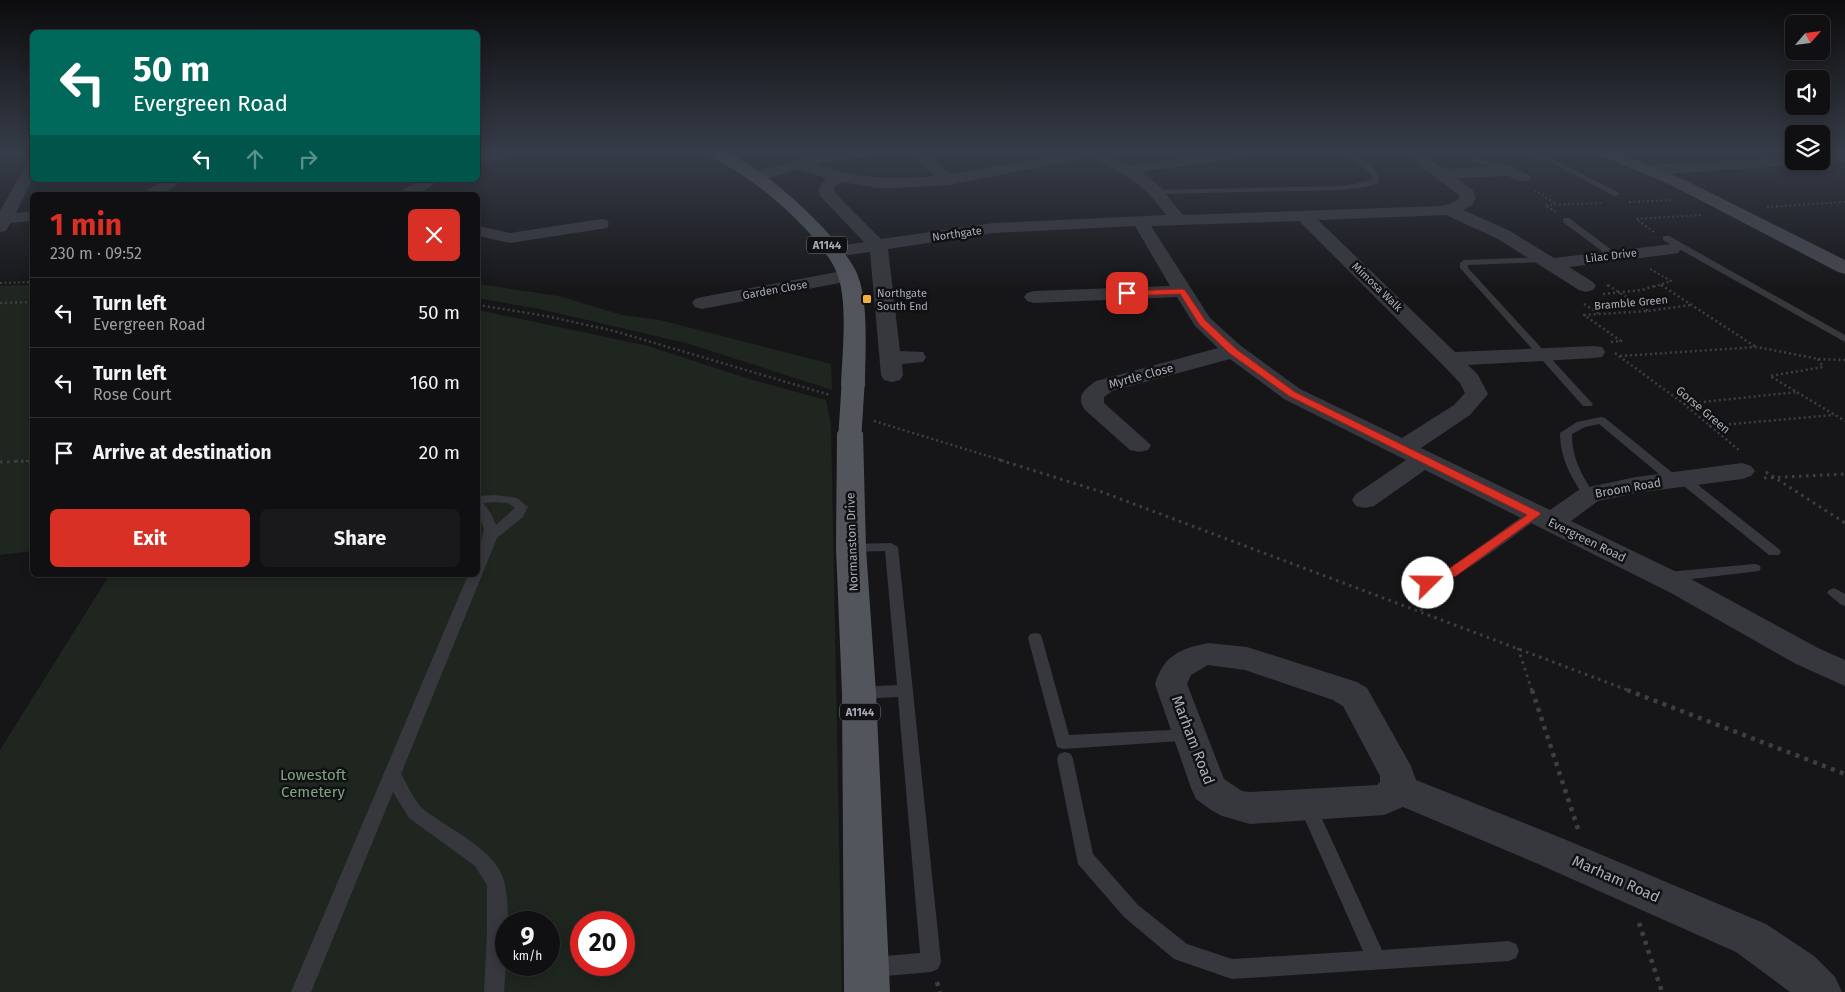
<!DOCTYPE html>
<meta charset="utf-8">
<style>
body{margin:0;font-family:"Fira Sans",sans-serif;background:#19191b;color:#f1f3f6;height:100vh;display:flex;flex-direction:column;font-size:19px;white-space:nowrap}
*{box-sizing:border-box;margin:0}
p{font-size:16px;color:#9c9d9f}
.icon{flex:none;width:28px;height:28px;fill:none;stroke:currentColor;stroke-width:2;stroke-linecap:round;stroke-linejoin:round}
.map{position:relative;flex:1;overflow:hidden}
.drawer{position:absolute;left:30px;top:192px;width:450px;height:385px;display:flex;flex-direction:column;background:#101012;border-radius:8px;box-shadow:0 2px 12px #0003,0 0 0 1px #303032}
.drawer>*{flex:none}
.guide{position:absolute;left:30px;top:30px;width:450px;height:152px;border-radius:8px;box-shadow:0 2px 12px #0003,0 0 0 1px #303032;background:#00695c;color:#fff;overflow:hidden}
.needle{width:32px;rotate:62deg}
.controls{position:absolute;left:1785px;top:15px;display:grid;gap:10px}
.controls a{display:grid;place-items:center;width:45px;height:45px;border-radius:8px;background:#101012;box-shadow:0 2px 12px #0003,0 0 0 1px #303032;font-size:25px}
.speed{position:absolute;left:495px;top:911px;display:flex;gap:10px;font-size:25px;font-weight:700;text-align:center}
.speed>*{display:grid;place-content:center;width:65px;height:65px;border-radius:50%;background:#101012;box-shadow:0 2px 12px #0003,0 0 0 1px #303032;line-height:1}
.speed small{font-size:12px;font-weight:400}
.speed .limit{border:8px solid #d22;background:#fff;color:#111}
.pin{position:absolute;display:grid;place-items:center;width:42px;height:42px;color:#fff;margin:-21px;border-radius:10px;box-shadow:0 2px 8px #0006}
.me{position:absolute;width:55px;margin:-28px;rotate:68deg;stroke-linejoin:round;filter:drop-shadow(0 0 4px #0008)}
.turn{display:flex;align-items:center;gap:18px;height:105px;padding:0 20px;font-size:22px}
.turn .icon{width:65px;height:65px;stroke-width:2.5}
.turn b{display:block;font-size:35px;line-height:42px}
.lanes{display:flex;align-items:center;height:48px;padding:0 20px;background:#0003;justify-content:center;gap:25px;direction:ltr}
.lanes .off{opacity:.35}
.round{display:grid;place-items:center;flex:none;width:52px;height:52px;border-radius:8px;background:#19191b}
.overview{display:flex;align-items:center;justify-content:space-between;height:85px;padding:0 20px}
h1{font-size:30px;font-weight:700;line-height:38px;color:#d93025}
.button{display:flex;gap:10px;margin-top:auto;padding:10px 20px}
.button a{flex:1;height:58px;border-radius:8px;background:#d93025;color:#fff;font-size:20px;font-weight:700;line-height:58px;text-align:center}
.button a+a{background:#19191b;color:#f1f3f6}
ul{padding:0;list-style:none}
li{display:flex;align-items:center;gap:15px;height:70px;padding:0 20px;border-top:1px solid #303032}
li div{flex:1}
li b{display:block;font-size:19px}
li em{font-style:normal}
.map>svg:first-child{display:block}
</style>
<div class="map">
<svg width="1845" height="992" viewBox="0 0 1845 992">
<rect width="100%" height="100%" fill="#161618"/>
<g fill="#1e261f" fill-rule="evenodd">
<path d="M0,153H32V163L0,166Z"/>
<path d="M478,284L559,296L622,315L660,320L831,364L832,390L686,343L544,310L478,298Z"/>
<path d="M32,285V551L0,555V286Z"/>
<path d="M478,310L648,346L746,378L826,400L831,424L842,992H0V750L107,579L105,575H478ZM506,922H549V965H506ZM581,922H624V965H581Z"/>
</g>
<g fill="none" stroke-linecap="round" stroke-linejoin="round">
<g stroke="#3d3f44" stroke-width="2" stroke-dasharray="2 2.5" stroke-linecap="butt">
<path d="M1534,190L1556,204"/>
<path d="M1629,202L1673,200"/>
<path d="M1767,207L1845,202"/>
<path d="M1556,212L1545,205L1601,203"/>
<path d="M1654,232L1636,219L1701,215"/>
<path d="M1650,269L1671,281L1653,287"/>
<path d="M0,283L32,282"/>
<path d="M1607,285L1610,287"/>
<path d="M1661,285L1663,287"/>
</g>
<g stroke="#3d3f44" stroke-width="2.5" stroke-dasharray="2 3" stroke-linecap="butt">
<path d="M1608,285L1648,311"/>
<path d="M1661,285L1756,347"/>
<path d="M1603,294L1642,290L1657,285"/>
<path d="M0,303L32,302"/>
<path d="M1584,304L1600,314"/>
<path d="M478,305L546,316L614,331L830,395"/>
<path d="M1611,342L1621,341L1584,315L1649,311L1690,305"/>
<path d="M1615,353L1684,404L1740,451"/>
<path d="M1620,356L1757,347L1818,359L1845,360"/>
<path d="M1818,359L1823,367L1770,376L1845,421"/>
<path d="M1684,404L1797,392"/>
<path d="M874,421L1004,461"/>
<path d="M1709,426L1834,415"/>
<path d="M16,461H32"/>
</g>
<g stroke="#3d3f44" stroke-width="3" stroke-dasharray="2.5 4.5" stroke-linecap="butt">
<path d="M1000,460L1102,492L1630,691"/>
<path d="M0,462L32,461"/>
<path d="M1766,472L1845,523"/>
<path d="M1764,478L1845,474"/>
<path d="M1421,611L1424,597"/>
<path d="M1518,648L1532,691"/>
</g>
<g stroke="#3d3f44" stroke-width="4.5" stroke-dasharray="4 5.5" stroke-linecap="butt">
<path d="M1532,690L1579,832"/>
<path d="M1627,690L1845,774"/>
<path d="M1639,923L1662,992"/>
<path d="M937,982L940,992"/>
</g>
<g fill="#37383d" fill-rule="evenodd">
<path d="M1344,153H1351L1377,171L1379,183L1365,187L1343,190L1156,194L1152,192L1156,190L1343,186L1372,180L1371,174Z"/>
<path d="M1466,153C1478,153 1483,161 1494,164C1499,165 1502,163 1507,166C1495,173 1474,161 1466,153Z"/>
<path d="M1520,153H1530L1555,160L1621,194L1614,196L1551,162Z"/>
<path d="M1563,218H1569L1617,254V258H1611L1563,222Z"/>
<path d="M1663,236H1669L1845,335V342L1663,240Z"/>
<path d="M1543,257L1546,258V262L1468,265V268L1591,402L1593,404L1591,406H1583L1460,268V263L1464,260Z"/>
<path d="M1601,417L1605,418L1679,478L1688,477L1779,549L1781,552L1779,555H1769L1680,483L1671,484L1599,424L1585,427L1572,434C1572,458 1582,476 1595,495L1593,498H1585C1571,477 1560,458 1560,433L1577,422Z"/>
<path d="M495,495L517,498L528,507L523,517L497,538L401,774C407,784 414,801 423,809C448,829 500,851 505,885C511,915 506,961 504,992H484L487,933V885L475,866L409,818L393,792L311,992H291L468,575H478V555L484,529L478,513V496ZM495,502L508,503L515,508L496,525L491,514L483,503Z"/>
<path d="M1535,510L1541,514L1540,517C1519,531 1445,592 1423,586L1421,583L1423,580L1447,570L1530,511Z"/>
<path d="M891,543L898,547L941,962L938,969L931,972L874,977L867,974L864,967L867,960L874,957L920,953L898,697L859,699L853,697L851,693L853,689L859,687L897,685L885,551L851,552L844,548L851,544Z"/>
<path d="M1754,564L1759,565L1761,568L1759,571L1667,582L1662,580L1660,577L1662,574L1667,572Z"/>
<path d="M1834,588L1845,594V606L1840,604L1827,593L1829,590Z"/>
<path d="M1035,633L1040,634L1042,638L1069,735L1190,729L1196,730L1198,735L1196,740L1063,749L1057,747L1028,638L1030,634Z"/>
<path d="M1065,752L1071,754L1073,759L1093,854L1138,905L1187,944L1232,959L1363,951L1298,804L1301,799L1307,797L1313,799L1382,950L1509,941L1516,944L1519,951L1516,958L1509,961L1232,979L1174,959L1124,917L1078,864L1057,759L1059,754Z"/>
</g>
<g fill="#37383d" fill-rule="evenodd">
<path d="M492,153H515L513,156L478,165V157Z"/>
<path d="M830,153H875L873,156L868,157L813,164C854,178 892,180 935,176L909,153H925L951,174L1070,153H1103L1129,165L1216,153H1252L1250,156L1245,157L1142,172L1160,187L1183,215L1440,206L1450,204L1460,198L1459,195L1404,153H1420L1444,169L1511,166L1528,175L1531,178L1528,181H1518L1508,176L1456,178L1473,190L1476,198L1472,205L1463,210L1510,231L1554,258L1672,244L1678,245L1681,249L1678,253L1672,254L1569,267L1593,282L1596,286L1593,290L1586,292L1579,290L1498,239L1446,215L1318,220L1455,352L1594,346L1602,347L1605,352L1602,357L1594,358L1468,365L1478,375L1488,394L1470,415L1421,448L1550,510L1580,489L1589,487L1636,477L1742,463L1751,466L1755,471L1751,476L1742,479L1636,493L1598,501L1571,521L1691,579L1818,648L1845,660V686L1796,664L1671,593L1425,470L1374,506L1365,508L1356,506L1352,500L1356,494L1406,460L1284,399L1230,359L1112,391L1104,397V403L1151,445L1148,450L1139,452L1130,450L1085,410C1075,396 1085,389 1096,381L1218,348L1195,326L1177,297L1034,303L1027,301L1024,297L1027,293L1034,291L1170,286L1135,226L994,233L888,249L900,351L923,352L926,357L923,362L902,364L903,375L900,380L892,382L884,380L881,375L870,252L833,257L827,256L824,252L827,248L864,242L820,196L818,189L826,178L798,169L756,182L751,180L748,177L751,174L808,156ZM1089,157C1124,174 1143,182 1166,215L994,223L881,239L836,194L834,189L835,186L842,182L878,188H898L949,185ZM1299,221L1442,364L1460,383L1465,393L1454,405L1402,438L1300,389L1241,346L1210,318L1151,226Z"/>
<path d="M1845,154V162L1821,164L1814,161H1821V156Z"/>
<path d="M1794,157V161H1806L1804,164L1799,165L1651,175L1646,173L1643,170L1646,167L1651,165Z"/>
<path d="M32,162V180L16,213L32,211V221L10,223L6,231L0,232V211L25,166L27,163Z"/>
<path d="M165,180H184L161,195H142L144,192Z"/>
<path d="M421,180H440L417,195H398L400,192Z"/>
<path d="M601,219L607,220L609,224L607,228L510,243L478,236V226L510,233Z"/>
<path d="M848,270L855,272L857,276L855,280L702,309L695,307L692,303L695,299L702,297Z"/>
<path d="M1208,643L1247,647L1357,682L1367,688L1411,766L1416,780L1564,839L1766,924L1814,956L1835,977L1842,992H1790L1736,952L1536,863L1403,807L1384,815L1250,824L1222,816L1211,810L1196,799L1191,788L1155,684C1164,655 1180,649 1208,643ZM1208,665L1245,670L1333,700L1343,706L1380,776V782L1377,785L1250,792L1242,791L1224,779L1187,684L1191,675Z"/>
</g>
<path fill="#45474d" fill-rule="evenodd" d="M1598,153H1619L1683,179L1845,260V274L1838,272L1671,185L1601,156Z"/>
<g fill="#53555c" fill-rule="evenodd">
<path d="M706,153C712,153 720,151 725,153C761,163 845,241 858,276C869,304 865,355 865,386L861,391L853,393L845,391L841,386C842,355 848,305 838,276C827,243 774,196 745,177C734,169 721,163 709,156Z"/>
<path d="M850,425L859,428L863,433L866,548L876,693L890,992H844L842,693L836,548L837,433L841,428Z"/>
</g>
<path stroke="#53555c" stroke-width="23" d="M850,433L853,386"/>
</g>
<linearGradient id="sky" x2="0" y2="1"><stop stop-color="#0c0c0d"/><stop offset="0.52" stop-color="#363c48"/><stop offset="1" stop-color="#363c48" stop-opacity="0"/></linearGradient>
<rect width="1845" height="292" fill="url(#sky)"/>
<path fill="#d93025" stroke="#8d1f18" d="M1182,289L1185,290L1205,320L1236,349L1295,392L1539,512L1541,514L1456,576L1432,586H1424L1422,583L1424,580L1447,570L1527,515L1289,396L1229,353L1199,324L1180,294L1127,296L1123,293L1127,291Z"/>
<rect fill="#f2b134" stroke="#111113" stroke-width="2" x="862" y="294" width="10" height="10" rx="2.5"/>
<g text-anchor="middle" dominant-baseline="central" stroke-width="5" stroke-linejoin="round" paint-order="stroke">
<g font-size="11" fill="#a8adb8" stroke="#111113">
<text transform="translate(957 234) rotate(-8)">Northgate</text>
<text transform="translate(1611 256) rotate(-7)">Lilac Drive</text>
<text transform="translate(1377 287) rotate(44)">Mimosa Walk</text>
<text transform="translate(775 290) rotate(-10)">Garden Close</text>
<text transform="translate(1631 303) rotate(-5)">Bramble Green</text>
</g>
<g fill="#111113" stroke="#7b7e86" stroke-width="1">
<rect x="807" y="236.5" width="40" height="17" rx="4"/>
<rect x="840" y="703.5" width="40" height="17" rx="4"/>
</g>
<g font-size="11" font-weight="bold" fill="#a8adb8">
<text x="827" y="245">A1144</text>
<text x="860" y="712">A1144</text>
</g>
<g font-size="11" fill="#a8adb8" stroke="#111113" text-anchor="start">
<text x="877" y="293">Northgate<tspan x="877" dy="13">South End</tspan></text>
</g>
<g font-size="12" fill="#a8adb8" stroke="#111113">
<text transform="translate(1141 376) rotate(-15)">Myrtle Close</text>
<text transform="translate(1703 410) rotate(40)">Gorse Green</text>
<text transform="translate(1628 488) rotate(-10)">Broom Road</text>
<text transform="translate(1587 540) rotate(26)">Evergreen Road</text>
<text transform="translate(852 542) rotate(-92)">Normanston Drive</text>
</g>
<g font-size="15" fill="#a8adb8" stroke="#111113">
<text transform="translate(1193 740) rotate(69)">Marham Road</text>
<text transform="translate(1616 879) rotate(24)">Marham Road</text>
</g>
<g font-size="15" fill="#7fa381" stroke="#111113">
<text x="313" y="775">Lowestoft<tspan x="313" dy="17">Cemetery</tspan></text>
</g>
</g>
</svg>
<div class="controls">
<a><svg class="needle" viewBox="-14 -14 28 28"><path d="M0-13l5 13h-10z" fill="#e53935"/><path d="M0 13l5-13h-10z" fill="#9c9d9f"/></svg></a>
<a><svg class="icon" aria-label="sound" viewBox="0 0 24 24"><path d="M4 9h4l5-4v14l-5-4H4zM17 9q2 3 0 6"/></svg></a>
<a><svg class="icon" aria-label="layers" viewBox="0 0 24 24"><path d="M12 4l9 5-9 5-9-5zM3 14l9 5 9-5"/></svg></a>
</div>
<div class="speed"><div>9<small>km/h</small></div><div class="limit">20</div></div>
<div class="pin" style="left:1127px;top:293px;background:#d93025"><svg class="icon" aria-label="arrive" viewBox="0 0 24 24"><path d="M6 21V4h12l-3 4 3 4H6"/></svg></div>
<svg class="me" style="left:1428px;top:583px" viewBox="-20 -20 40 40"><circle r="19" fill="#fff"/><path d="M0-13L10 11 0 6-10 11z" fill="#d93025"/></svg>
<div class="guide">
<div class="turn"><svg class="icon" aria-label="left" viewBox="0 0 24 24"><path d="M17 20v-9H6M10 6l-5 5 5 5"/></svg><div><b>50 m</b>Evergreen Road</div></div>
<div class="lanes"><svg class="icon" aria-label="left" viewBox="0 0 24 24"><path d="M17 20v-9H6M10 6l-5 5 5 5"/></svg><svg class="icon off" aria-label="ahead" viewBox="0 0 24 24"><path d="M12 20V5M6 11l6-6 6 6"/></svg><svg class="icon off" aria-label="right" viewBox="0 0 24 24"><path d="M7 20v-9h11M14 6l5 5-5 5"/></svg></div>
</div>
<section class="drawer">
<div class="overview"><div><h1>1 min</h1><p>230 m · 09:52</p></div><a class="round" style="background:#d93025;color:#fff"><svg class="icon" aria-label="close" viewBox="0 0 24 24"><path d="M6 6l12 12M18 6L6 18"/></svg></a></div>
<ul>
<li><svg class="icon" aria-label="left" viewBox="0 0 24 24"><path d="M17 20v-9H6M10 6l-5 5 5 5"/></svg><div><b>Turn left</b><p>Evergreen Road</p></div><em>50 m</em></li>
<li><svg class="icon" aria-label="left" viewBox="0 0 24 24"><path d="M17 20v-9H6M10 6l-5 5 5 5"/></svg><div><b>Turn left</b><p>Rose Court</p></div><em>160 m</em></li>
<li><svg class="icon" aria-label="arrive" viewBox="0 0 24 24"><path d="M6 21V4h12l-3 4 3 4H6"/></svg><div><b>Arrive at destination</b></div><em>20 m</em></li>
</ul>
<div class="button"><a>Exit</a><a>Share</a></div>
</section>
</div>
